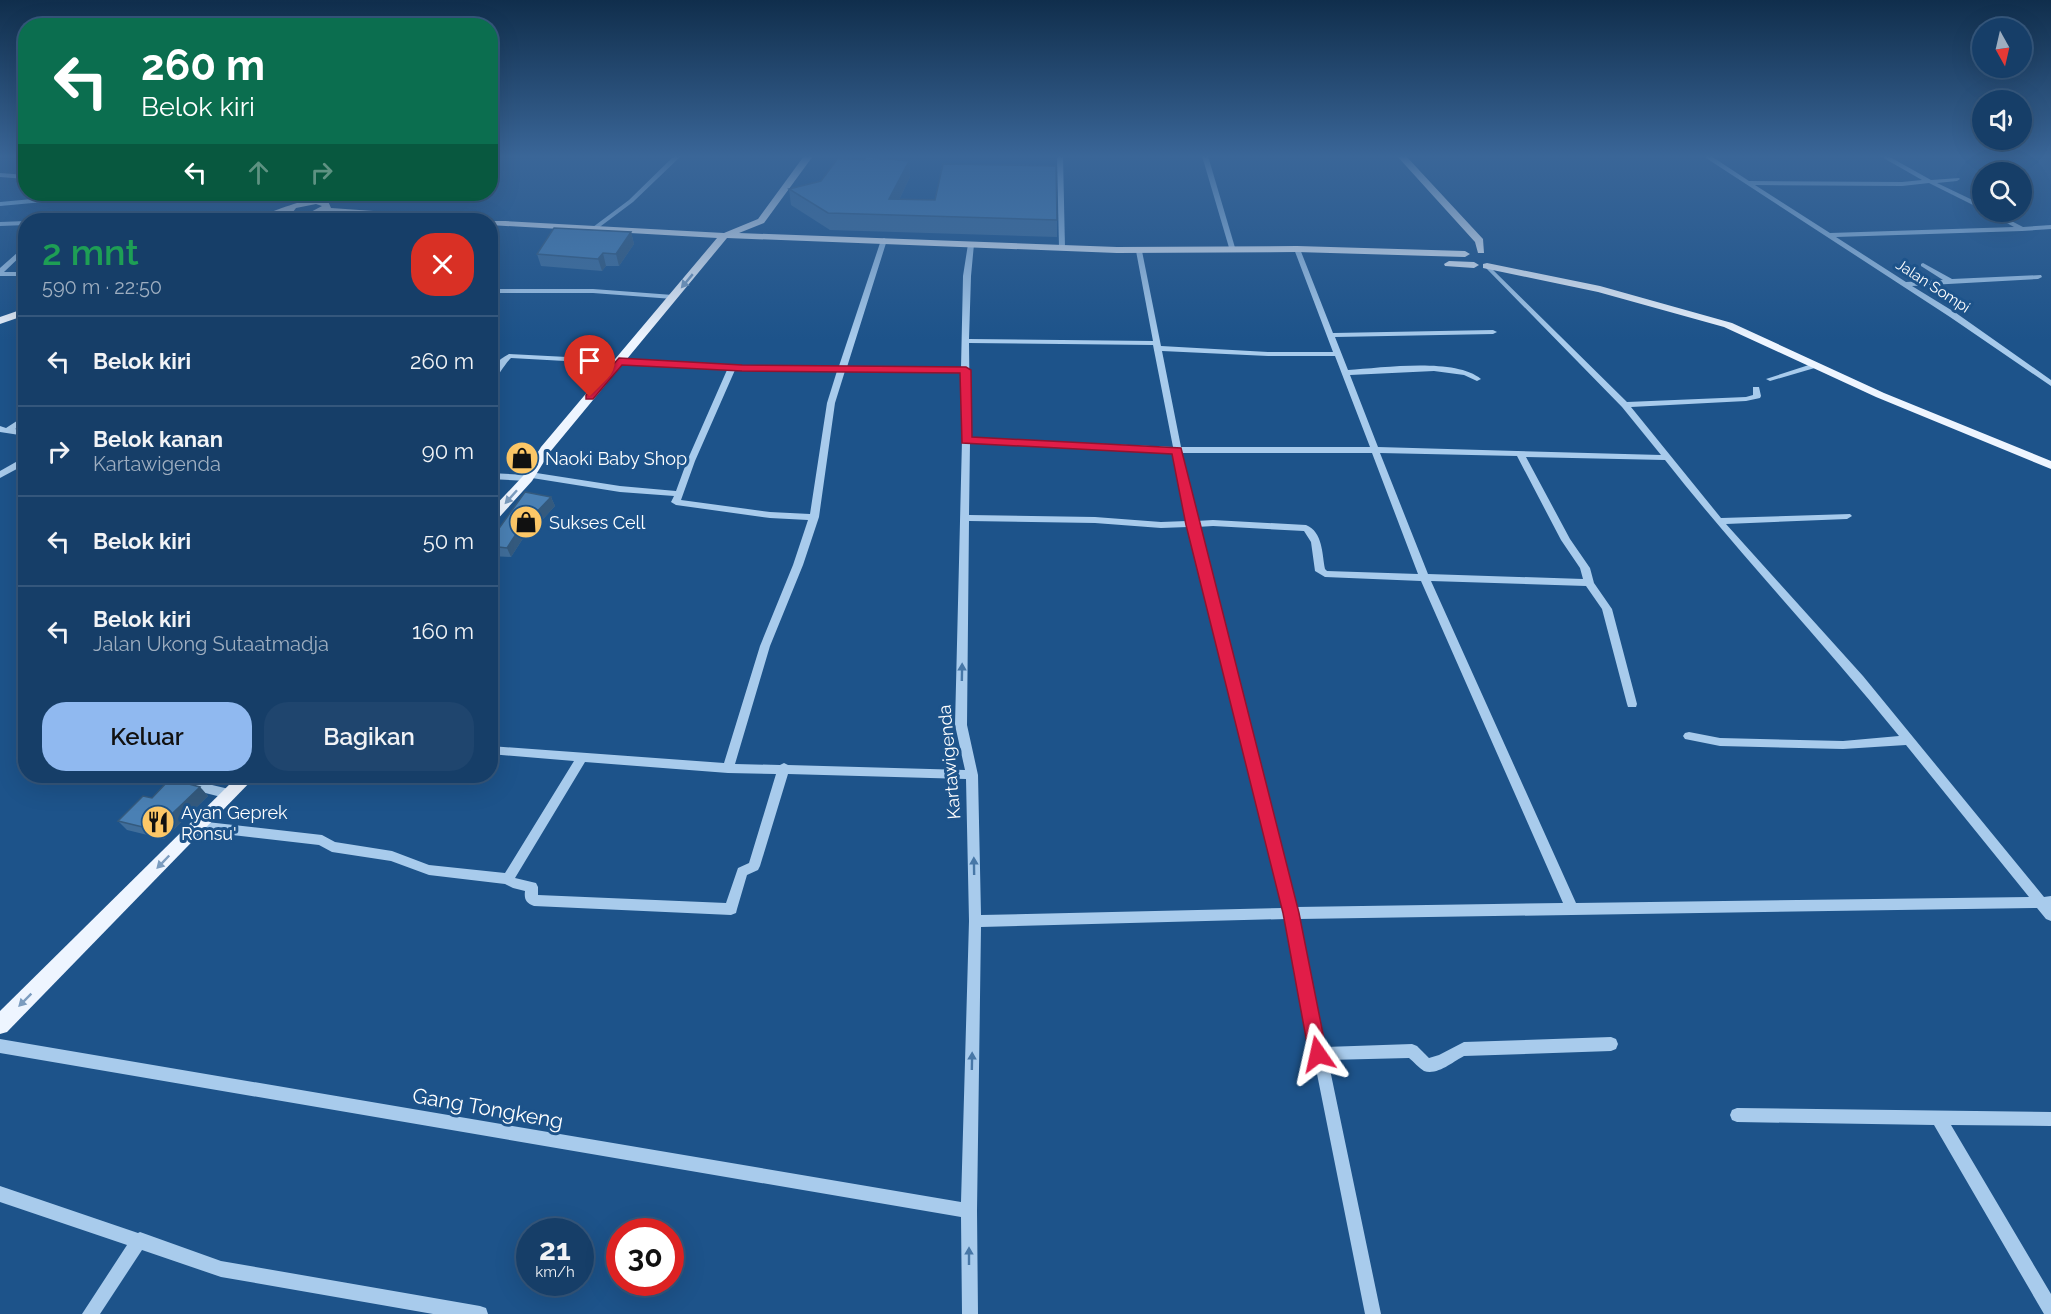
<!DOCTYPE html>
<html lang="id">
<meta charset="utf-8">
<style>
body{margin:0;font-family:Raleway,sans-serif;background:#1f456e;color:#f1f3f6;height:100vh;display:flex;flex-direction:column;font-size:22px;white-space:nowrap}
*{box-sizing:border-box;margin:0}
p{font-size:20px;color:#9eaec0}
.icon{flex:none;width:33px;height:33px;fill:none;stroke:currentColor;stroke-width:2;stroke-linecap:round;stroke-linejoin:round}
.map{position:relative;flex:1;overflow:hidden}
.panel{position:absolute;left:18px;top:213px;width:480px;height:570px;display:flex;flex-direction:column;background:#163e68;border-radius:24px;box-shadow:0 6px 24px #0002,0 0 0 2px #35577c}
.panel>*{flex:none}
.hud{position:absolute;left:18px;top:18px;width:480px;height:183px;border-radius:24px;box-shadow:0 6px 24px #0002,0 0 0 2px #35577c;background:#0b6e4f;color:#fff;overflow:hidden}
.needle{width:39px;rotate:172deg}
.controls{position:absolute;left:1972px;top:18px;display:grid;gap:12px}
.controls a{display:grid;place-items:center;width:60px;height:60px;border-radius:50%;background:#163e68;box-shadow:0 6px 24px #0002,0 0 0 2px #35577c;font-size:30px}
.speed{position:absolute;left:516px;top:1218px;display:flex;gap:12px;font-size:30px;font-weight:700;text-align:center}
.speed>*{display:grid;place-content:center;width:78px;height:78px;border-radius:50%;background:#163e68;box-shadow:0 6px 24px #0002,0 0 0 2px #35577c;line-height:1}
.speed small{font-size:15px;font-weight:400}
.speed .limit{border:9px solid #d22;background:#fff;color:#111}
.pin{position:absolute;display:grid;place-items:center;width:51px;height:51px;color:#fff;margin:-62px -26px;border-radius:50% 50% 50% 0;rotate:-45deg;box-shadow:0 0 6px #0007}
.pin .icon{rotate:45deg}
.me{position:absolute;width:66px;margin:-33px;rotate:349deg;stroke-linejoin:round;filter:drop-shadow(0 0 4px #0008)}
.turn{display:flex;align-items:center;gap:21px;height:126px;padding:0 24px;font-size:27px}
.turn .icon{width:78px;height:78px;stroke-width:2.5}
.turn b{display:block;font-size:42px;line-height:51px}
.lanes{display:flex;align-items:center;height:57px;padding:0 24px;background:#0003;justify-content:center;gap:30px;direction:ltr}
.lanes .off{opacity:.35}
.round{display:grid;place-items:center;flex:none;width:63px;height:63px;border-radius:24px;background:#1f456e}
.summary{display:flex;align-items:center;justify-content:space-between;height:102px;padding:0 24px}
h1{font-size:36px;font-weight:600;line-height:45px;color:#1e9e55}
.cta{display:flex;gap:12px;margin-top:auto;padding:12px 24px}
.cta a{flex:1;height:69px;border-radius:24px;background:#90b9f0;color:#111;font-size:24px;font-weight:600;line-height:69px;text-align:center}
.cta a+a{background:#1f456e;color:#f1f3f6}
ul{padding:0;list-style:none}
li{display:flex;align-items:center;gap:18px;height:90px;padding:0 24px;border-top:2px solid #35577c}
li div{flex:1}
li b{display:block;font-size:22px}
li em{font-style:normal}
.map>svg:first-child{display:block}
</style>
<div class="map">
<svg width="2051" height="1314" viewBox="0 0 2051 1314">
<rect width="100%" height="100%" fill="#1d538a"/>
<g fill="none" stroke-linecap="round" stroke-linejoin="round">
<path stroke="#9cc7ee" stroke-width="4" d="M0,204L108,194"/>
<g fill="#a8cbec" fill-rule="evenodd">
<path d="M674,156H681L633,202L597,229H593V227L629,200Z"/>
<path d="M1057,156H1063L1065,248L1062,250L1059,248Z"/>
<path d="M1202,156H1208L1236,251L1235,252L1230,251Z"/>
<path d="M1703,156H1711L1749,181L1902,182L1922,180L1880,156H1888L1931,180L1959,178L1960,179L1957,181L1937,183L1983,205V210L1929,183L1902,186L1755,185L1830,233L2014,227L1987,212H1994L2023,227L2051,225V229L2022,231L1836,237L1906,282L1943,280L1921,266V264L1923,263L1952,279L2041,275L2042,277L2038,279L1912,286L1956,313L2051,380V386L1950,317Z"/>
<path d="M0,173L26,175V179L0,177Z"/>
<path d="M146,214L181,218L184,220H168L146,218L52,220L55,218Z"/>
<path d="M26,221V225L0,226V222Z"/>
<path d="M884,238L887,240L847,367L961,368L963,276L968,244L971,242L974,244L971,276L969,339L1153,341L1136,251L1139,249L1142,251L1161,346L1268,352H1333L1294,249L1297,247L1300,249L1333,333L1493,330L1497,332L1493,334L1335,337L1348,370C1381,368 1455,357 1481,379L1477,381L1464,375L1434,371L1350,375L1378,447L1661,455L1622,407L1485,267L1484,266L1487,264L1627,402L1746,397L1753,395V387H1759L1761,396L1760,398L1746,401L1631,407L1721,518L1850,514L1852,516L1847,519L1726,524L1863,676L2044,897L2051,896V921L2046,919L2037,908L1299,919L1325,1047L1412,1044L1417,1046L1429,1058L1439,1055L1464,1042L1611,1037L1616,1039L1618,1044L1616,1049L1611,1051L1464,1056C1454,1061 1437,1076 1424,1071C1419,1068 1414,1062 1409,1058L1328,1060L1381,1314H1365L1314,1059L1311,1054L1312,1051L1286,919L981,927L977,1211L978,1314H962L961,1217L0,1053V1039L961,1202L969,921L966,779L788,774L760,866L758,870L747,875L737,909L736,913L731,915L534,906C526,903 524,899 525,891L513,888L505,884L429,875L391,861L332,852L319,845L198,831L194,830L192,826L194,822L198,821L322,835L335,842L392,851L429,865L505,873L574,761L490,754V746L724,763L760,646L793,565L808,520L770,518L676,505L671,502L674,496L620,492L532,478L528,481L490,479V473L526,475L530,472L620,486L676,491L687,461L727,370L511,358C503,366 498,378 490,383C490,369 497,360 509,354L742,366H839L881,240ZM969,343L1153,345L1173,447L970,438ZM1162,351L1268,356H1335L1370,447H1181ZM735,370L837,371L827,403L810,514L770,512L681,500L695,461ZM845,371L961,372L962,440L955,725L965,770L788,765L784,763L780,765L735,764L770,646L803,565L819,517L835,403ZM970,443L1174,452L1187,521L1161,522L1095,517L969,515ZM1182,453H1372L1418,574L1327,571L1325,569C1322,554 1323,532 1306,525L1213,520L1196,521ZM1380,453L1517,456L1561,540L1580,568L1583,579L1428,574ZM1526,457L1665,460C1740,555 1823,642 1899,736L1843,741L1720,738L1689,732L1685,733L1683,736L1685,739L1720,746L1843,749L1906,745L2029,897L1576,903L1431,581L1586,586L1602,609L1627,704L1628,707H1636L1637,704L1612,609L1594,583L1590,568L1570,539ZM969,521L1095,523L1161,528L1188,527L1283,908L981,915L978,775L967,725ZM1213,526L1304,531L1311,542L1315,571L1325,577L1421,581L1563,903L1296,907L1197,527ZM585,762L728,773L776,774L749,863L738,868L726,903L538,895V887L536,883L515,878Z"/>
<path d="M26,245V251L4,272H26V276H0V268Z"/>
<path d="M490,289H593L673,295L677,297L673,299L593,293H490Z"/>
<path d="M1815,363L1819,365L1818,367L1770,381L1766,379Z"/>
<path d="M23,417H26V423L15,429L26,431V436L0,432V426L6,428Z"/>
<path d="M23,458H26V464L0,478V471Z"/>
<path d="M152,776H174L229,789L233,791L235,794L233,797L229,799L158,781L154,779Z"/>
<path d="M1737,1108L2051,1112V1126L1951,1125L2051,1294V1314H2044L1934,1125L1737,1122L1732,1120L1730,1115L1732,1110Z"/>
<path d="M0,1186L138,1233L140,1232L221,1261L480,1306L486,1308L488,1314H433L221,1277L142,1250L100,1314H82L127,1245L0,1202Z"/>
</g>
<g fill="#eef5ff" fill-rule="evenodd">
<path d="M804,156H813L764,223L739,233L1117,247L1297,246L1465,251L1470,254L1465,257L1297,252L1117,253L727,238L550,452L532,481L495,522L490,523V511L523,476L541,447L717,238L490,225V220H487L724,233L758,219Z"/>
<path d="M1397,156H1406L1483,239L1484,253H1478L1475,242Z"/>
<path d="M316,198L328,201L331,208L458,217L463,220H427L325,213L307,220H296L284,215L269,220H257C270,210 300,202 316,198ZM316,204L322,206L307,214L293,212L296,208Z"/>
<path d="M1449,261L1474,262L1479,265L1474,268L1445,266L1444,264Z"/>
<path d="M1487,263L1600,286L1732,323L1884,393L2051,461V469L1876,397L1724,327L1598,292L1483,268V264Z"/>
<path d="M26,308V315L0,324V317Z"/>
<path d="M238,776H256L7,1032L0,1034V1011Z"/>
</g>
</g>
<g fill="#406e9b">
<path d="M864,160L909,161L910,177L899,200L1057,220V237L830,230L791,205L789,189L821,181Z"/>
<path d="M631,232L634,244L619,266H606L602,271L541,266L537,254Z"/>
<path d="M551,497L555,506L533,530L529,529L511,557L491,556L490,541Z"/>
<path d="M200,787L208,796L164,839L127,830L118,821L152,798Z"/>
</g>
<g fill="#345a7e">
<path d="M909,161L910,177L891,216L889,199Z"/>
<path d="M631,232L634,244L619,266L616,254Z"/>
<path d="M603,253L606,266L602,271L598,259Z"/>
<path d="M551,497L555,506L533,530L529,520Z"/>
<path d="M525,520L529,529L511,557L507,548Z"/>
<path d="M200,787L208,796L164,839L155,830Z"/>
</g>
<g fill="#4a80b4" stroke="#345a7e" stroke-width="1.5">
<path d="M866,157L909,161L889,199L935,200L943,164L1056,166L1057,220L828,213L789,189L821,181L838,158L864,160Z"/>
<path d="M554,228L631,232L616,254L603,253L598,259L537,254Z"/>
<path d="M525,492L551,497L529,520H525L507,548L490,546V541Z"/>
<path d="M170,779L200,787L155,830L118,821L143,796L152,798Z"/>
</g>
<defs><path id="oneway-solid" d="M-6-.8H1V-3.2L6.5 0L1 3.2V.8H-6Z" transform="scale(1.5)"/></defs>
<g fill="#7b9cbf">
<use href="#oneway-solid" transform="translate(687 281) rotate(130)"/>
<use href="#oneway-solid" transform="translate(511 497) rotate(132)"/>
<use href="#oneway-solid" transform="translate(163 862) rotate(134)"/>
<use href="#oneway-solid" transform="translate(25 1000) rotate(135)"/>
</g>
<g fill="#4777a7">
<use href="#oneway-solid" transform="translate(962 672) rotate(-89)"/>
<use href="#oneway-solid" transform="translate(974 866) rotate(-91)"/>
<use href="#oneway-solid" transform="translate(972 1061) rotate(-89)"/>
<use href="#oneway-solid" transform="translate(969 1256) rotate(-90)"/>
</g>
<linearGradient id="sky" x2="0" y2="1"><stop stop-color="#102e4c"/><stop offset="0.46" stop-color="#3a6698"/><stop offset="1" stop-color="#3a6698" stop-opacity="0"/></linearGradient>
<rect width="2051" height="340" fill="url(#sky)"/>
<path fill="#e11d48" stroke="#92132f" stroke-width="1.5" d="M619,358L742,365L966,367L971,370L972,437L1181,448L1299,913L1327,1054L1325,1060L1318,1063L1312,1060L1309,1054L1283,913L1186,525L1172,454L962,443L960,373L742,371L622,365L593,399H586V395Z"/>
<defs>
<g id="shop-disc" transform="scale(1.725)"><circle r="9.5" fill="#fcc767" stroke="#1d538a"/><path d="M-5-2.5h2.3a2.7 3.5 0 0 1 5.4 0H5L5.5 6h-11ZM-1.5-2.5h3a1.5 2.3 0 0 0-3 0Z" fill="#111"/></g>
<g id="restaurant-disc" transform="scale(1.725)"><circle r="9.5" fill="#fcc767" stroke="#1d538a"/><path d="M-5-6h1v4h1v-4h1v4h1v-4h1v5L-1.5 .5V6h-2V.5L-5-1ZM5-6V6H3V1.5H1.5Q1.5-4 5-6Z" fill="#111"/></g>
</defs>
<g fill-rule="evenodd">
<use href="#shop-disc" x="522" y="458"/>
<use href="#shop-disc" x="526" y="522"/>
<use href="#restaurant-disc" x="158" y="822"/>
</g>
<g text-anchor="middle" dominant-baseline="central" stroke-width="6" stroke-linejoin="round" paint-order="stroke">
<g font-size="15" fill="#fff" stroke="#1d538a">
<text transform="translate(1933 286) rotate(33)">Jalan Sompi</text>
</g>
<g font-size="18" fill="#fff" stroke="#1d538a" text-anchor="start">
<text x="545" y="458">Naoki Baby Shop</text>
<text x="549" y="522">Sukses Cell</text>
<text x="181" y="812">Ayan Geprek<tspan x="181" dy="21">Ronsu'</tspan></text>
</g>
<g font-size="18" fill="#fff" stroke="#1d538a">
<text transform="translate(949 762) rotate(-95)">Kartawigenda</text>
</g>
<g font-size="21" fill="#fff" stroke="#1d538a">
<text transform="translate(488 1108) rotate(10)">Gang Tongkeng</text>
</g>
</g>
</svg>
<div class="controls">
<a><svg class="needle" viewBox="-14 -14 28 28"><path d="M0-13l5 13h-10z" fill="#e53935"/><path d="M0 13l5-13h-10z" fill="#9eaec0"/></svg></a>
<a><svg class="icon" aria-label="sound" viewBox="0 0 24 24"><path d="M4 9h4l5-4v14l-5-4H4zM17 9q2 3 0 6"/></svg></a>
<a><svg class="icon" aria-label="search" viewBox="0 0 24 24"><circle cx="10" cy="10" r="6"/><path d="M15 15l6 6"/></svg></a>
</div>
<div class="speed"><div>21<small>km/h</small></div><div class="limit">30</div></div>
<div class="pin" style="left:590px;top:397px;background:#d93025"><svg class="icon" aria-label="arrive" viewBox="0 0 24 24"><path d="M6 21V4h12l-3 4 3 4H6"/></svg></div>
<svg class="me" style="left:1318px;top:1054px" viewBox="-20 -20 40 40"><path d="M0-17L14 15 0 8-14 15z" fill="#e11d48" stroke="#fff" stroke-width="4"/></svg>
<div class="hud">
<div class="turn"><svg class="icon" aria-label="left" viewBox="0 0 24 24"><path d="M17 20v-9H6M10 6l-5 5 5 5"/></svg><div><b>260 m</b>Belok kiri</div></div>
<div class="lanes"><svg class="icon" aria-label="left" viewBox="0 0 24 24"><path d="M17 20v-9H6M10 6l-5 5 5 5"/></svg><svg class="icon off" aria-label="ahead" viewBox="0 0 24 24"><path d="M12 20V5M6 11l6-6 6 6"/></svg><svg class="icon off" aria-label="right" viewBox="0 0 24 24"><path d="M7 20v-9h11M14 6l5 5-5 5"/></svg></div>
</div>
<section class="panel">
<div class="summary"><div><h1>2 mnt</h1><p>590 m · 22:50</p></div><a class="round" style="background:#d93025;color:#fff"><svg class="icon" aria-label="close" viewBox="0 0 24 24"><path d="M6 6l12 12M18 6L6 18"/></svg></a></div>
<ul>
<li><svg class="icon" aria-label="left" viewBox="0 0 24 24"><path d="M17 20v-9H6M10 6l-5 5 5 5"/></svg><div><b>Belok kiri</b></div><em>260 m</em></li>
<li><svg class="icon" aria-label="right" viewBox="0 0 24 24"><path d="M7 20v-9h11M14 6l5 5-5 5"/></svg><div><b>Belok kanan</b><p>Kartawigenda</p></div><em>90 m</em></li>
<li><svg class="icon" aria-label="left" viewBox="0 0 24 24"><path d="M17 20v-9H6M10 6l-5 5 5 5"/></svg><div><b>Belok kiri</b></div><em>50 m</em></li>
<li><svg class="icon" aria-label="left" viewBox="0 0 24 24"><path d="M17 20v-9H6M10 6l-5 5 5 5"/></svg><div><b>Belok kiri</b><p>Jalan Ukong Sutaatmadja</p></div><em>160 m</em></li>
</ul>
<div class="cta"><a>Keluar</a><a>Bagikan</a></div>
</section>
</div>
